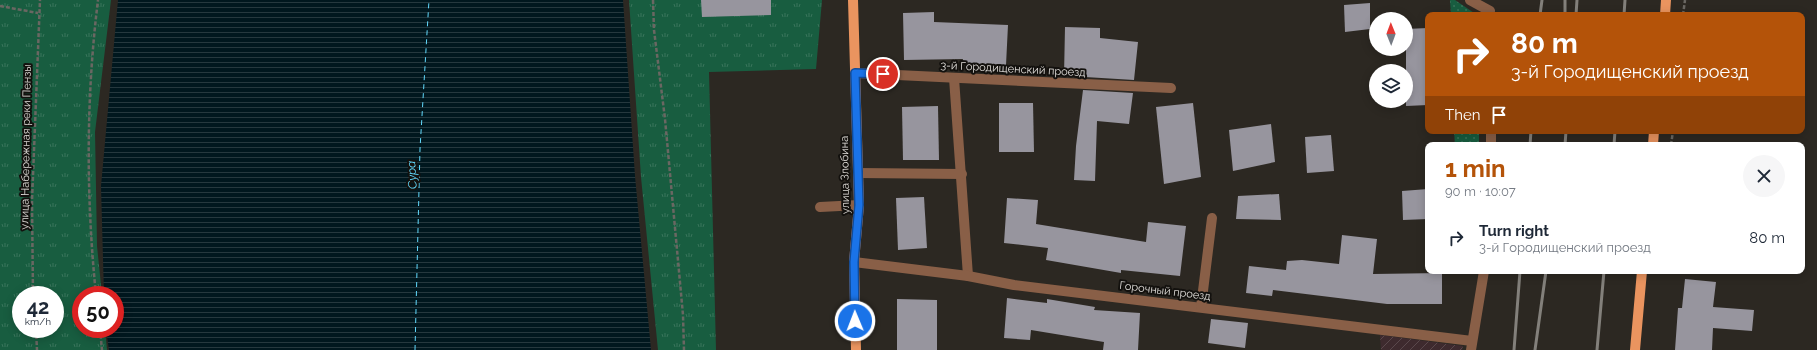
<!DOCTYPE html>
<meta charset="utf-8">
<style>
body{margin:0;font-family:Raleway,sans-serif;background:#f6f6f7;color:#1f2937;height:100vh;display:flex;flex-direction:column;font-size:15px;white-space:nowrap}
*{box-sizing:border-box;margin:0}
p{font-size:13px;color:#747a83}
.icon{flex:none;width:22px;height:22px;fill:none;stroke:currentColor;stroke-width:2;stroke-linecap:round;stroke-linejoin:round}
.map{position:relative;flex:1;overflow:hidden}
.panel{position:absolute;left:1425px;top:142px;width:380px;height:132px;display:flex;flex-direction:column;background:#fff;border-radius:8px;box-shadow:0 2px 10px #0003}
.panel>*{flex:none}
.guide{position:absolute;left:1425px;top:12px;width:380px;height:122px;border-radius:8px;box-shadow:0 2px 10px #0003;background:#b45309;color:#fff;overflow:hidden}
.needle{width:26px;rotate:359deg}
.buttons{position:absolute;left:1369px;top:12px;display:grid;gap:8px}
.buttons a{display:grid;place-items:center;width:44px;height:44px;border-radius:50%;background:#fff;box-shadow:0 2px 10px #0003;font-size:20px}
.speed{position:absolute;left:12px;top:286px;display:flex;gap:8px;font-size:20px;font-weight:700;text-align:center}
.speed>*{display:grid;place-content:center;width:52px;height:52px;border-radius:50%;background:#fff;box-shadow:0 2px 10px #0003;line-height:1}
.speed small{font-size:10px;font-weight:400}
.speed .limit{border:6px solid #d22;background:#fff;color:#111}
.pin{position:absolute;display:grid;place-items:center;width:34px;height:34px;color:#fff;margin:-17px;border:2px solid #fff;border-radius:50%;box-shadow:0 1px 4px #0007}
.me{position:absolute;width:44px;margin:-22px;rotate:359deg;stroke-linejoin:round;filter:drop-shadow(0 0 3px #0008)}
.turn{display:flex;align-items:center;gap:14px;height:84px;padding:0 20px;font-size:18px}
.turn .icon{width:52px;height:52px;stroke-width:2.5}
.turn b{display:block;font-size:28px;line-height:34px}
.then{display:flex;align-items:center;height:38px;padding:0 20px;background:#0003;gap:8px;font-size:15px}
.round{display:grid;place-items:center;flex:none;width:42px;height:42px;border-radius:21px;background:#f6f6f7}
.headline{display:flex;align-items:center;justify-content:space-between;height:68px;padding:0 20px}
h1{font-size:24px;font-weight:700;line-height:30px;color:#b45309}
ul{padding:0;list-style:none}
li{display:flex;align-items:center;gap:12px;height:56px;padding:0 20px}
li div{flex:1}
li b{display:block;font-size:15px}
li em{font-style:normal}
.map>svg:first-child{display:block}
</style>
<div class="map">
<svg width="1817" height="350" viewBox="0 0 1817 350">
<defs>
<pattern id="industrial-furrows" width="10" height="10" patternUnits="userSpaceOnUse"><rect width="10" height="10" fill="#3e2a2e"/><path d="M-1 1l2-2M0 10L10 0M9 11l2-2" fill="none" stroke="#5a484c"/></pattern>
<pattern id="grass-dots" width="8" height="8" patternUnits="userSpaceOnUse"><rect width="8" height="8" fill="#185d40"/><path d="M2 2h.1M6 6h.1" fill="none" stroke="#39745b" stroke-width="1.8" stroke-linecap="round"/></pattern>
<pattern id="park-tufts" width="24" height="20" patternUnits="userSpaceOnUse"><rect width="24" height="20" fill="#185d40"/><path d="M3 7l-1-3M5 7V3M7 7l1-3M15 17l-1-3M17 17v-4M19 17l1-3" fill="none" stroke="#39745b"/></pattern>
<pattern id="water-rules" width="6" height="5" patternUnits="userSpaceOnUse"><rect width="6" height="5" fill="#00171e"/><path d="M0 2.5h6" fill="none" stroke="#25383e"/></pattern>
</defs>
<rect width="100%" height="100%" fill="#2c2822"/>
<path fill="url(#industrial-furrows)" d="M1380,335L1463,346L1462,350H1381Z"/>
<g fill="url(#grass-dots)">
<path d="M1450,0H1455L1477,15H1451Z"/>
<path d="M1454,131H1479V145H1455Z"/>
</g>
<g fill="url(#park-tufts)" fill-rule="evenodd">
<path d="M0,0H111L95,132L97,246L102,295H81V329H105L107,350H0ZM21,295H55V329H21Z"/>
<path d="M629,0H822L816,69L709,72L716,350H658L641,177Z"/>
</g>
<path fill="url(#water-rules)" d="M118,0H623L635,176L651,350H109L106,329H115V295H104L101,186Z"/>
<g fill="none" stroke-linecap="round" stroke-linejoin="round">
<path stroke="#62dafd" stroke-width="1" stroke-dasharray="5 4" stroke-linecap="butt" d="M415,350L420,149L429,0"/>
</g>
<g fill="#97959e">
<path d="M701,0H771V15L702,17Z"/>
<path d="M1370,3V29L1345,32L1344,5Z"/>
<path d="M934,12V22L1008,25L1006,65L962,63L963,59L904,60L903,13Z"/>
<path d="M1065,27L1100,28V38L1138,42L1134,80L1085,77V76H1064Z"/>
<path d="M1428,28V105L1406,106V29Z"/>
<path d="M1083,90L1133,93L1129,124L1097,121L1095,181L1074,180L1076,146Z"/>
<path d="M999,103H1033L1034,152H999Z"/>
<path d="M1193,103L1201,177L1164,184L1156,107Z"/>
<path d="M938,106L939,160H903L902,107Z"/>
<path d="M1271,124L1275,162L1233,171L1229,130Z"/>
<path d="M1331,135L1334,171L1307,173L1305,137Z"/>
<path d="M1428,189V219L1403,220L1402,191Z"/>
<path d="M1279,194L1281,220L1236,219L1238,196Z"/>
<path d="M924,197L927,248L898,250L896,198Z"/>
<path d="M1007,198L1038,200L1036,224L1146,242L1148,222L1186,226L1180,276L1121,270V273L1046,260L1048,248L1004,243Z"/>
<path d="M1342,235L1377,239L1373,274L1442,273V304H1387L1273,290L1272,296L1246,293L1249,266L1286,270L1287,261L1302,260L1339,264Z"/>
<path d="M1685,279L1716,282L1713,307L1754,310L1752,331L1713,328L1712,350H1675L1678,308H1682Z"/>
<path d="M1007,298L1047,303V299L1095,307L1094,310L1140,313L1138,350H1103L1104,342L1031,330L1030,340L1004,338Z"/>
<path d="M897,299L937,300V350H897Z"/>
<path d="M1211,319L1248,323L1245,348L1208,343Z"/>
</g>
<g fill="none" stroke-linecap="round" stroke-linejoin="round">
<g stroke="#6a6762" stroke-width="2.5" stroke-dasharray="4 2" stroke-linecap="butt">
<path d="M653,0L654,30L665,119L683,315L684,350"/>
<path d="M0,6L38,13"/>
<path d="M1683,15L1685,0"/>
<path d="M1671,145L1673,131"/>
<path d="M33,295L32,201L40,0"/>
<path d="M96,295C86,197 86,97 98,0"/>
<path d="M36,329L37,350"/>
<path d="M100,329L102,350"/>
</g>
<g stroke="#895f47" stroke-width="10">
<path d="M1470,0L1490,11"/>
<path d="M855,73L1171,88"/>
<path d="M954,78L968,276"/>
<path d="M1491,131V145"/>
<path d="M858,173L962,174"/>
<path d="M820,207L859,205"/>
<path d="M854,262L968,276L1014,285L1472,341"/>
<path d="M1201,307L1212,218"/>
<path d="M1471,350L1484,271"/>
</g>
<g stroke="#ea945f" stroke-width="10">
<path d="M853,0L859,205L854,262L856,350"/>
<path d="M1665,15L1666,0"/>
<path d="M1653,145L1654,131"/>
<path d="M1635,350L1642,271"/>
</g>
<g stroke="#83807b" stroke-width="3">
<path d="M1565,0V15"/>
<path d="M1540,15L1542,0"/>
<path d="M1576,15L1577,0"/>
<path d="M1624,15L1625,0"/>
<path d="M1530,145L1531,131"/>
<path d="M1565,145L1566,131"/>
<path d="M1614,145L1615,131"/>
<path d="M1514,350L1520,271"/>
<path d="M1535,350L1546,271"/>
<path d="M1597,350L1604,271"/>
</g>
</g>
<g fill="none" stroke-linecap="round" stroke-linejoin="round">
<g stroke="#114b97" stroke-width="10">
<path id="route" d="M855,321L854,262L859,205L855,73L883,74"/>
</g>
<use href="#route" stroke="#1a73e8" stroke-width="7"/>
</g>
<g text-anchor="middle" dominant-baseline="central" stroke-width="4" stroke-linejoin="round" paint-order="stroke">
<g font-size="11" fill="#e0ddd9" stroke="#13110e">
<text transform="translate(1013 69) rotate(3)">3-й Городищенский проезд</text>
<text transform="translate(26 147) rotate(-89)">улица Набережная реки Пензы</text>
<text transform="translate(845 175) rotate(-91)">улица Злобина</text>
<text transform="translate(1165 291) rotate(7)">Горочный проезд</text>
</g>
<g font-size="12" font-style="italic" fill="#62dafd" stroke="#13110e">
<text transform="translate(412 175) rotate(-93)">Сура</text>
</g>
</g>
</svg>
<div class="buttons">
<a><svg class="needle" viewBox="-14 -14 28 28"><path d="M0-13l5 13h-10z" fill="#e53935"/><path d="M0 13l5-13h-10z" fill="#747a83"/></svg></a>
<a><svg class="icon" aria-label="layers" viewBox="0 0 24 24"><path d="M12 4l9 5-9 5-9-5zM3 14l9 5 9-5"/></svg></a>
</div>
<div class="speed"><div>42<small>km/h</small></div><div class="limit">50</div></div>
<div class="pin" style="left:883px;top:74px;background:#d93025"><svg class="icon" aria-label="arrive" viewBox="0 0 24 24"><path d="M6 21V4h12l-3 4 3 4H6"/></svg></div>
<svg class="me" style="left:855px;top:321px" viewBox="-20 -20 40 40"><circle r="17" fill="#1a73e8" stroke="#fff" stroke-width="3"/><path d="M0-11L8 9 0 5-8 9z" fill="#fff"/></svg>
<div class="guide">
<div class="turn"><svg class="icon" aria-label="right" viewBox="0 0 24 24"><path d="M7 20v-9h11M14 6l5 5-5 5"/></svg><div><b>80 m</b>3-й Городищенский проезд</div></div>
<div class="then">Then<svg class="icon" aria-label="arrive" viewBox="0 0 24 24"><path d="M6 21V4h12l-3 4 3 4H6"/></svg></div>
</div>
<section class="panel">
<div class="headline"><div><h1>1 min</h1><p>90 m · 10:07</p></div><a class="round"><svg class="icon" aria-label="close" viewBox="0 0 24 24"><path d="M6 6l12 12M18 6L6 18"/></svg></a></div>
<ul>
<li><svg class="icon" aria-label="right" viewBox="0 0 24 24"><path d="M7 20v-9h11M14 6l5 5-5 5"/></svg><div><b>Turn right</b><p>3-й Городищенский проезд</p></div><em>80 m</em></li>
</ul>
</section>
</div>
